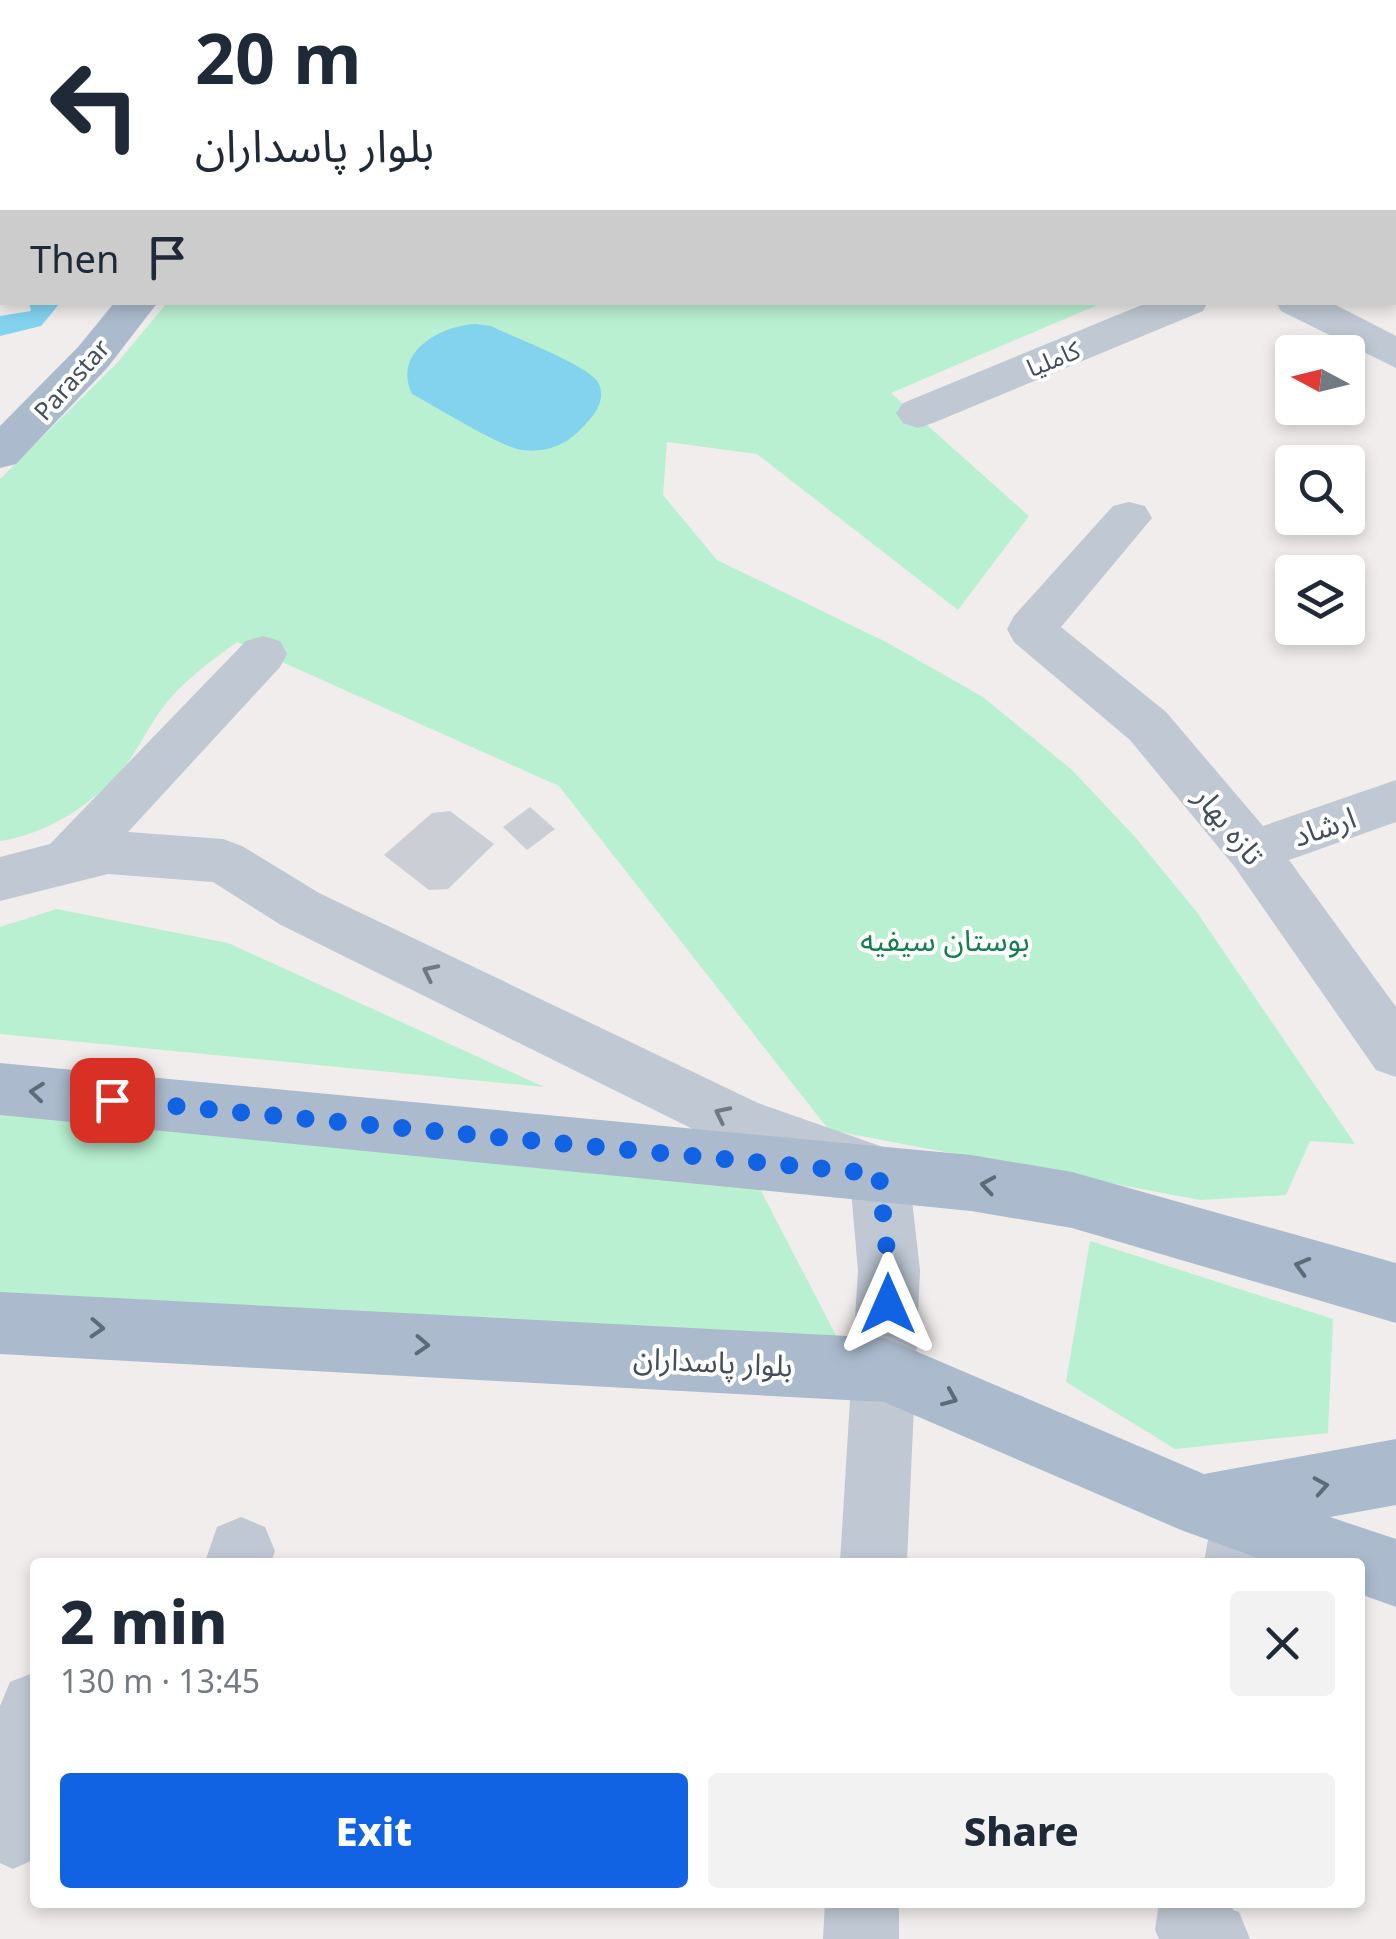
<!DOCTYPE html>
<meta charset="utf-8">
<style>
body{margin:0;font-family:"Noto Sans","Noto Sans Arabic",sans-serif;background:#f2f2f3;color:#1f2937;height:100vh;display:flex;flex-direction:column;font-size:38px;white-space:nowrap}
*{box-sizing:border-box;margin:0}
p{font-size:32px;color:#747a83}
.icon{flex:none;width:55px;height:55px;fill:none;stroke:currentColor;stroke-width:2;stroke-linecap:round;stroke-linejoin:round}
.map{position:relative;flex:1;overflow:hidden}
.side{position:absolute;left:30px;top:1558px;width:1335px;height:350px;display:flex;flex-direction:column;background:#fff;border-radius:10px;box-shadow:0 5px 15px #0003}
.side>*{flex:none}
.hud{position:absolute;left:0px;top:0px;width:1398px;height:305px;box-shadow:0 5px 15px #0003;background:#fff;color:#1f2937;overflow:hidden}
.needle{width:65px;rotate:277deg}
.buttons{position:absolute;left:1275px;top:335px;display:grid;gap:20px}
.buttons a{display:grid;place-items:center;width:90px;height:90px;border-radius:10px;background:#fff;box-shadow:0 5px 15px #0003;font-size:50px}
.pin{position:absolute;display:grid;place-items:center;width:85px;height:85px;color:#fff;margin:-42px;border-radius:20px;box-shadow:0 5px 15px #0006}
.me{position:absolute;width:110px;margin:-55px;rotate:0deg;stroke-linejoin:round;filter:drop-shadow(0 0 8px #0008)}
.turn{display:flex;align-items:center;gap:35px;height:210px;padding:0 30px;font-size:45px}
.turn .icon{width:130px;height:130px;stroke-width:2.5}
.turn b{display:block;font-size:70px;line-height:85px}
.then{display:flex;align-items:center;height:95px;padding:0 30px;background:#0003;gap:20px;font-size:38px}
.round{display:grid;place-items:center;flex:none;width:105px;height:105px;border-radius:10px;background:#f2f2f3}
.summary{display:flex;align-items:center;justify-content:space-between;height:170px;padding:0 30px}
h1{font-size:60px;font-weight:800;line-height:75px}
.action{display:flex;gap:20px;margin-top:auto;padding:20px 30px}
.action a{flex:1;height:115px;border-radius:10px;background:#1262e4;color:#fff;font-size:40px;font-weight:800;line-height:115px;text-align:center}
.action a+a{background:#f2f2f3;color:#1f2937}
.map>svg:first-child{display:block}
</style>
<div class="map">
<svg width="1396" height="1939" viewBox="0 0 1396 1939">
<rect width="100%" height="100%" fill="#f0edec"/>
<g fill="#b8f0d1">
<path d="M0,0H290L2,2L0,280Z"/>
<path d="M167,303H1102L891,393L1029,516L958,610L757,454L667,442L663,495L717,560L888,643L983,697L1072,770L1136,838L1196,911L1355,1144L1310,1141L1286,1195L1200,1200L829,1130L559,786L237,642C212,660 186,679 167,702C152,720 142,742 129,761C99,801 49,834 0,841V479L117,363Z"/>
<path d="M57,909L228,943L544,1087L0,1034V927Z"/>
<path d="M0,1109L759,1187L843,1349L0,1298Z"/>
<path d="M1090,1241L1333,1319L1328,1433L1175,1449L1066,1382Z"/>
</g>
<g fill="#83d3ef">
<path d="M29,303H60L41,326L0,336V316L31,311Z"/>
<path d="M475,324L491,326C512,337 591,366 599,384C607,403 591,419 579,431C564,446 544,453 522,450C498,446 437,407 412,394C392,352 440,326 475,324Z"/>
</g>
<g fill="none" stroke-linecap="round" stroke-linejoin="round">
<path fill="#83d3ef" fill-rule="evenodd" d="M0,276L2,277V283L0,282Z"/>
</g>
<g fill="#cbced5">
<path d="M530,807L555,829L527,850L503,827Z"/>
<path d="M450,811L494,844L448,889L429,890L384,855L432,813Z"/>
</g>
<g fill="none" stroke-linecap="round" stroke-linejoin="round">
<g fill="#bfc8d3" fill-rule="evenodd">
<rect x="1395" y="234" width="1" height="26"/>
<path d="M1149,302H1208L1203,311L933,423L918,428L903,423L896,413L903,403Z"/>
<path d="M1276,302H1330L1396,336V368L1281,311Z"/>
<path d="M1129,502L1145,506L1152,518L1061,627L1166,712L1263,826L1396,780V822L1289,860L1396,1007V1077L1376,1070L1234,866L1130,740L1014,642L1007,629L1014,616L1113,506Z"/>
<path d="M263,636L280,641L287,654L280,667L128,832L223,839L242,846L319,893L758,1103L900,1153L909,1173L920,1271L907,1562H840L858,1271L851,1190L721,1143L281,925L213,882L108,874L0,901V857L50,844L246,641Z"/>
<path d="M1244,1490L1268,1499L1277,1523L1270,1562H1204L1211,1523L1220,1499Z"/>
<path d="M241,1517L265,1527L275,1551L271,1562H205L217,1527Z"/>
<path d="M35,1672V1859L13,1869L0,1863V1706L10,1682Z"/>
<path d="M825,1902H899V1939H823Z"/>
<path d="M1159,1902H1233V1910L1239,1912L1250,1939H1159L1155,1930Z"/>
</g>
<g fill="#abbacd" fill-rule="evenodd">
<path d="M115,302H158L108,367L16,464L0,468V426L78,347Z"/>
<path d="M0,1063L971,1155L1072,1172L1396,1263V1323L1072,1228L971,1211L0,1115Z"/>
<path d="M0,1292L885,1338L1204,1474L1396,1439V1505L1330,1517L1396,1539V1607L1360,1594V1562H1269L1181,1530L884,1402L0,1354Z"/>
</g>
</g>
<defs><path id="oneway-chevron" d="M-2-3.5L2.5 0L-2 3.5" fill="none" stroke-width="1.6" stroke-linecap="round" stroke-linejoin="round" transform="scale(2.5)"/></defs>
<g stroke="#6f7985">
<use href="#oneway-chevron" transform="translate(430 972) rotate(-154)"/>
<use href="#oneway-chevron" transform="translate(722 1114) rotate(-154)"/>
</g>
<g stroke="#5e6a78">
<use href="#oneway-chevron" transform="translate(37 1092) rotate(-174)"/>
<use href="#oneway-chevron" transform="translate(988 1185) rotate(-171)"/>
<use href="#oneway-chevron" transform="translate(1302 1266) rotate(-164)"/>
<use href="#oneway-chevron" transform="translate(97 1328) rotate(3)"/>
<use href="#oneway-chevron" transform="translate(422 1345) rotate(3)"/>
<use href="#oneway-chevron" transform="translate(950 1398) rotate(23)"/>
<use href="#oneway-chevron" transform="translate(1321 1486) rotate(-10)"/>
</g>
<g fill="none" stroke-linecap="round" stroke-linejoin="round">
<path stroke="#1262e4" stroke-width="18" stroke-dasharray="0 32.4" d="M112,1100L879,1174L889,1271L888,1304"/>
</g>
<g text-anchor="middle" dominant-baseline="central" stroke-width="8" stroke-linejoin="round" paint-order="stroke">
<g font-size="25" fill="#444f5b" stroke="#fff">
<text transform="translate(1053 358) rotate(-22)">کاملیا</text>
<text transform="translate(71 379) rotate(-48)">Parastar</text>
</g>
<g font-size="30" fill="#444f5b" stroke="#fff">
<text transform="translate(1230 825) rotate(51)">تازه بهار</text>
<text transform="translate(1324 826) rotate(-19)">ارشاد</text>
<text transform="translate(713 1361) rotate(3)">بلوار پاسداران</text>
</g>
<g font-size="30" fill="#137e4e" stroke="#fff">
<text x="945" y="939">بوستان سیفیه</text>
</g>
</g>
</svg>
<div class="buttons">
<a><svg class="needle" viewBox="-14 -14 28 28"><path d="M0-13l5 13h-10z" fill="#e53935"/><path d="M0 13l5-13h-10z" fill="#747a83"/></svg></a>
<a><svg class="icon" aria-label="search" viewBox="0 0 24 24"><circle cx="10" cy="10" r="6"/><path d="M15 15l6 6"/></svg></a>
<a><svg class="icon" aria-label="layers" viewBox="0 0 24 24"><path d="M12 4l9 5-9 5-9-5zM3 14l9 5 9-5"/></svg></a>
</div>
<div class="pin" style="left:112px;top:1100px;background:#d93025"><svg class="icon" aria-label="arrive" viewBox="0 0 24 24"><path d="M6 21V4h12l-3 4 3 4H6"/></svg></div>
<svg class="me" style="left:888px;top:1304px" viewBox="-20 -20 40 40"><path d="M0-17L14 15 0 8-14 15z" fill="#1262e4" stroke="#fff" stroke-width="4"/></svg>
<div class="hud">
<div class="turn"><svg class="icon" aria-label="left" viewBox="0 0 24 24"><path d="M17 20v-9H6M10 6l-5 5 5 5"/></svg><div><b>20 m</b>بلوار پاسداران</div></div>
<div class="then">Then<svg class="icon" aria-label="arrive" viewBox="0 0 24 24"><path d="M6 21V4h12l-3 4 3 4H6"/></svg></div>
</div>
<section class="side">
<div class="summary"><div><h1>2 min</h1><p>130 m · 13:45</p></div><a class="round"><svg class="icon" aria-label="close" viewBox="0 0 24 24"><path d="M6 6l12 12M18 6L6 18"/></svg></a></div>
<div class="action"><a>Exit</a><a>Share</a></div>
</section>
</div>
